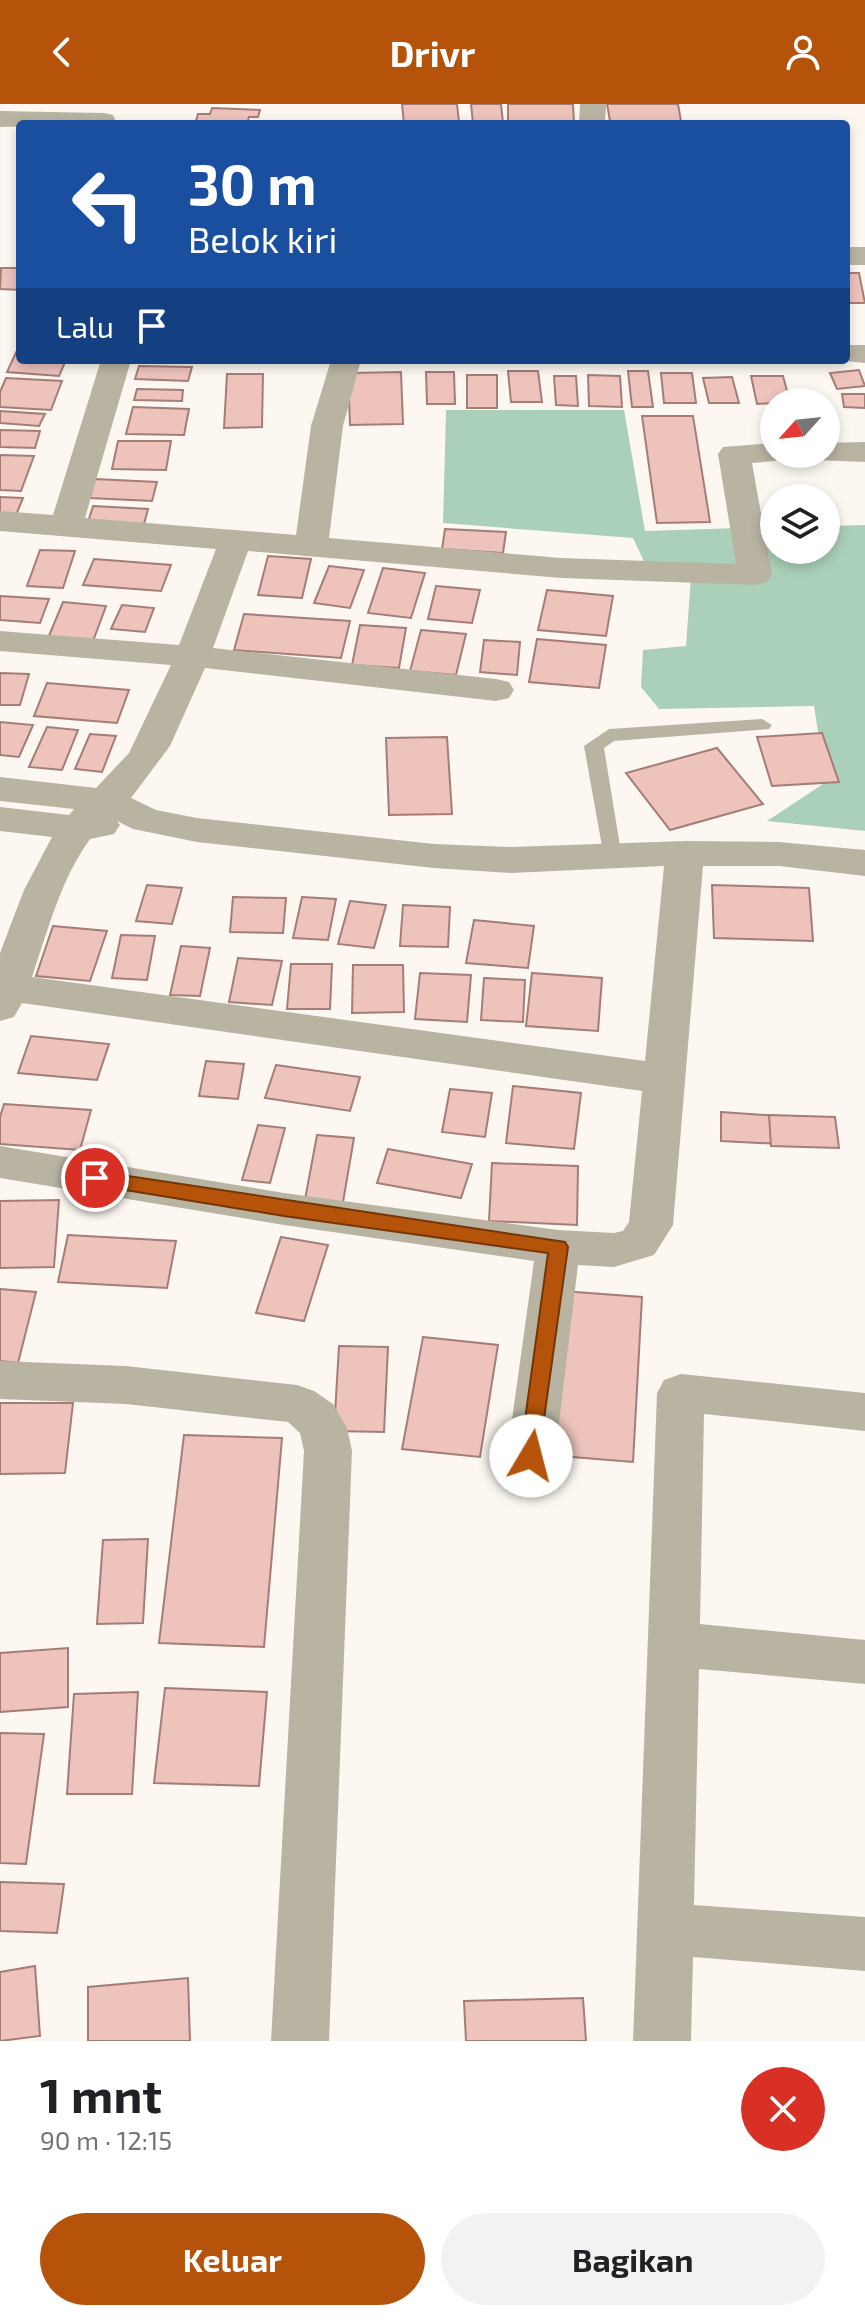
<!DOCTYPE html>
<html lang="id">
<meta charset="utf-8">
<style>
body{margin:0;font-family:"Exo 2",sans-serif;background:#f2f2f2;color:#202124;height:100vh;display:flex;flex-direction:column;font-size:30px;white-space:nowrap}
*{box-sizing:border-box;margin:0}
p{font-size:26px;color:#757577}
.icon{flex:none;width:44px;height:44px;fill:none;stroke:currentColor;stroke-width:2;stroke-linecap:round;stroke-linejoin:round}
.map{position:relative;height:1937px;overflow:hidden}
.sheet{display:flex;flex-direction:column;background:#fff;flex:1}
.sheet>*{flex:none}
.hud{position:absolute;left:16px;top:16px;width:834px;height:244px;border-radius:8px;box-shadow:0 4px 12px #0003;background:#1a4fa0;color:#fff;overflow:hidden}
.needle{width:52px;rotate:243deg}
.controls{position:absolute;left:760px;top:284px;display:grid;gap:16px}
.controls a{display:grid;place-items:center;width:80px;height:80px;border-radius:50%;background:#fff;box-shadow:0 4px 12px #0003;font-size:40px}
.pin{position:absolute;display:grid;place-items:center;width:68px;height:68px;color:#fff;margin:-34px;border:4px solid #fff;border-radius:50%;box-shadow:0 2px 8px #0007}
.me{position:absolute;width:88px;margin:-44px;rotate:8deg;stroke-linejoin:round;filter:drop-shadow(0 0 6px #0008)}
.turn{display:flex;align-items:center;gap:28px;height:168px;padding:0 40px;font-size:36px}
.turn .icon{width:104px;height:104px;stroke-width:2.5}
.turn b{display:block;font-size:56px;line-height:68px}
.then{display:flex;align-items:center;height:76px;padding:0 40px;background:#0003;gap:16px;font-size:30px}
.round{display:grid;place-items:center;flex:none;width:84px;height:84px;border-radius:42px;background:#f2f2f2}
.summary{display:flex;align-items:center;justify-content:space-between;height:136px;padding:0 40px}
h1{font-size:48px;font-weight:700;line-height:60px}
.button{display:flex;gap:16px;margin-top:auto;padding:16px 40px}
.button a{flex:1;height:92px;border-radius:48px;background:#b45309;color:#fff;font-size:32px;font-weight:700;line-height:92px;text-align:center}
.button a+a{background:#f2f2f2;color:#202124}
header{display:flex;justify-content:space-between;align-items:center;height:104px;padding:0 40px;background:#b45309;color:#fff;font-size:36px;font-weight:700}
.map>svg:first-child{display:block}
</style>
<header><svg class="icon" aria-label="back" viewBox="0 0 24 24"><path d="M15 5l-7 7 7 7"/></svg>Drivr<svg class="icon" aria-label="person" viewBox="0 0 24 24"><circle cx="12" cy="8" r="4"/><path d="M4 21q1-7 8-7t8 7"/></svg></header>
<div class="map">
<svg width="865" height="1937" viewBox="0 0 865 1937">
<rect width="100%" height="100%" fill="#fcf8f1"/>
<path fill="#abd0b9" d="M446,306H624L645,427L774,423V446H826V422L865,421V727L767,717L826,678L814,602L659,605L641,583L643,546L686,542L691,473L650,470L633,434L443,419Z"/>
<g fill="#edc3bc" stroke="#a57d77" stroke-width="2">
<path d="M402,0H457L459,18L404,20Z"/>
<path d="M471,0H501L503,19H473Z"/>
<path d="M508,0H573L574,19H508Z"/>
<path d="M607,0H678L681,17H610Z"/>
<path d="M212,4L260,6L258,13H249L247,20H195L198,10H210Z"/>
<path d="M1,164H20V186L0,185Z"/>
<path d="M846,169H859L865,199H846Z"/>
<path d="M19,242L20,256H66L59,272L7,268Z"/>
<path d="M139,262L192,263L188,277L135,275Z"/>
<path d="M859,266L865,282L837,285L830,269Z"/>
<path d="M508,267H538L542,298H511Z"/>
<path d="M628,267H648L653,303H632Z"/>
<path d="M401,268L403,320L350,321L348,269Z"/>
<path d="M426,268H454L455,300H427Z"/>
<path d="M661,269H692L696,299H664Z"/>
<path d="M227,270H263L262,323L224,324Z"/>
<rect x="467" y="271" width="30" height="33"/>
<path d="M588,271L620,272L622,303L589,302Z"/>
<path d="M554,272H576L578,302L556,301Z"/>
<path d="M751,272H783L790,298L757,300Z"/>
<path d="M732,273L739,299H709L703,274Z"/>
<path d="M6,274L62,277L51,306L0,303V288Z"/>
<path d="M137,285L183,286L182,297L134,296Z"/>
<path d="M842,290H865V304L844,303Z"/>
<path d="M133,303L189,305L184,331L126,330Z"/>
<path d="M0,307L45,310L39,322L0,319Z"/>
<path d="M642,312H693L710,418L657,419Z"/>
<path d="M0,326L40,327L35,344L0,343Z"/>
<path d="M118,337H171L166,366L112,365Z"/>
<path d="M0,351L34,352L21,387L0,386Z"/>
<path d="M95,375L157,378L152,397L90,394Z"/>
<path d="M0,393L23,394L14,416L0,415Z"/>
<path d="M93,402L148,405L144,420L88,418Z"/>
<path d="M445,425L506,428L503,449L442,445Z"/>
<path d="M40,446L75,447L63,484L27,482Z"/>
<path d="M268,452L311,455L302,494L258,491Z"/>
<path d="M94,455L171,461L161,487L83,481Z"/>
<path d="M329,462L364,466L350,504L314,499Z"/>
<path d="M383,464L425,469L411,514L368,509Z"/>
<path d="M436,482L480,486L472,519L428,515Z"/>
<path d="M547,486L613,492L606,532L538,526Z"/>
<path d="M0,492L49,495L40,519L0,516Z"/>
<path d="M63,498L106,502L93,537L48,534Z"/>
<path d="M122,501L154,504L145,528L111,525Z"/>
<path d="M244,510L350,517L341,554L234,546Z"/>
<path d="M360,521L406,524L399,564L352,561Z"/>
<path d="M421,526L466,530L456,571L410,567Z"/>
<path d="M537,535L606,541L599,584L529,578Z"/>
<path d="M484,536L520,538L517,571L480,568Z"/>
<path d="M0,569L29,570L20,601H0Z"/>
<path d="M47,579L129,586L117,619L34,612Z"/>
<path d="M0,618L33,621L19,653L0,651Z"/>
<path d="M47,623L78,626L62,666L29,663Z"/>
<path d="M822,629L839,678L772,682L757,633Z"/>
<path d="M90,630L116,632L102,668L75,665Z"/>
<path d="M447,633L452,710L389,711L386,634Z"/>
<path d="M717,644L763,700L670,726L626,669Z"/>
<path d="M147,781L182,784L172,820L136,817Z"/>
<path d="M712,781L809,784L813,837L714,834Z"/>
<path d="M233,793L286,794L283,829L230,828Z"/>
<path d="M302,793L336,795L328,836L293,834Z"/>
<path d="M350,797L386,801L374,844L338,840Z"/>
<path d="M403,801L450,803L448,843L400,842Z"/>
<path d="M474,816L534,822L528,864L466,859Z"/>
<path d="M53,822L107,827L90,877L36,872Z"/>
<path d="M121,831L155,832L147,876L112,874Z"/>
<path d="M181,842L210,844L200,892L170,891Z"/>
<path d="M238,854L282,857L272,901L229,898Z"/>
<path d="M291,860H332L330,905H287Z"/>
<path d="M353,861H403L404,908L352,909Z"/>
<path d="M420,869L471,871L467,918L415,915Z"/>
<path d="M532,869L602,874L598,927L526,922Z"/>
<path d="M484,874L525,876L523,918L481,916Z"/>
<path d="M31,932L109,940L97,976L18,969Z"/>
<path d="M206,957L244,960L238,995L199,992Z"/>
<path d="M276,961L360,973L350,1007L265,994Z"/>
<path d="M513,982L581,989L574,1045L506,1039Z"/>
<path d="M450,985L492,989L485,1033L442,1028Z"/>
<path d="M4,1000L91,1006L80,1046L0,1040V1013Z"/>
<path d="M721,1008L779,1012V1040L721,1037Z"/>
<path d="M769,1011L835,1013L839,1044L771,1042Z"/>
<path d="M258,1021L285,1024L270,1079L242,1076Z"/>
<path d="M317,1031L354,1034L342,1104L304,1101Z"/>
<path d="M388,1045L472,1060L461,1094L377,1079Z"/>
<path d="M492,1059L578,1062L577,1121L489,1117Z"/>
<path d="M59,1096L54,1163L0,1164V1097Z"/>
<path d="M68,1131L176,1137L167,1184L58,1178Z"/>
<path d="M281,1133L328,1141L304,1217L256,1209Z"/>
<path d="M0,1185L36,1188L18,1259L0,1257Z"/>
<path d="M562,1187L642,1193L633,1358L548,1351Z"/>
<path d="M423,1233L498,1241L480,1353L402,1345Z"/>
<path d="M339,1242L388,1243L384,1328L334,1327Z"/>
<path d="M0,1299H73L65,1369L0,1370Z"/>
<path d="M184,1331L282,1334L264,1543L159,1539Z"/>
<path d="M148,1435L143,1519L97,1520L103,1436Z"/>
<path d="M68,1544V1603L0,1608V1549Z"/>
<path d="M165,1584L267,1588L259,1682L154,1679Z"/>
<path d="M138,1588L132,1690H67L74,1590Z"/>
<path d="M0,1629L44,1630L26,1760L0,1759Z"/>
<path d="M0,1778L64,1780L57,1829L0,1827Z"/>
<path d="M35,1862L40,1932L0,1937V1868Z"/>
<path d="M188,1874L190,1937H88V1883Z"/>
<path d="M583,1894L586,1937H466L464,1897Z"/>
</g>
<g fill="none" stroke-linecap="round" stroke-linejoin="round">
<path fill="#b9b4a2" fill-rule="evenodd" d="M762,615L772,621L769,625L614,637L604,644L622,754L619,759H605L584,642L609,625Z"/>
<g fill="#b9b4a2" fill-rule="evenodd">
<path d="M580,0H606L605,20H579Z"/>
<path d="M0,7L104,9L113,11L117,20L0,23Z"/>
<rect x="846" y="143" width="19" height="18"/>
<path d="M846,241H865V259L835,256H846Z"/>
<path d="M101,256H131L85,414L296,431L311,322L331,256H361L343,322L329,434L561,454L736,460L718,350L723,343L774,339V350H789L785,356L752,359L772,471L767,478L755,481L561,474L248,447L213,544L496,575L509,578L514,586L509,594L496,597L205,564L170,642L131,694L156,706L197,714L434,740L511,743L685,737L779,738L865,746V772L779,762H703L673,1121L654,1151L614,1163L578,1161L555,1352L548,1366L531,1372L514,1366L507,1352L534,1157L284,1121L0,1074V1042L284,1089L558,1126L614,1129L623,1127L629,1118L642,987L22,899L14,913L0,917V849L24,786L52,733L0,727V703L69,711L74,705L0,697V673L96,684L129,649L171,561L0,547V527L179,541L216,445L0,427V407L53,411ZM117,717L133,725L197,738L434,764L511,769L664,762L645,957L32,873C48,826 61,775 90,735L114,730L120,721Z"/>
<path d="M865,338V358L815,356L811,350H826V339Z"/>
<path d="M0,1257L126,1262L297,1281L314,1287L333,1300L347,1324L352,1347L329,1937H271L304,1347L300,1329L288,1318L126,1300L0,1295Z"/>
<path d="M681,1270L865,1289V1327L704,1310L700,1520L865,1536V1580L699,1565L694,1801L865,1813V1867L693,1853L691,1937H633L657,1289L664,1276Z"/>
</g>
</g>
<path fill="#b45309" stroke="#753606" stroke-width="2" d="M95,1067L565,1138L568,1143L538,1358H523L520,1352L548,1149L284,1112L95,1081L85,1074Z"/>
</svg>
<div class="controls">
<a><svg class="needle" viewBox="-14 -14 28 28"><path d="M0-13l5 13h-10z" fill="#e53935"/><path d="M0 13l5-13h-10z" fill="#757577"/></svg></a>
<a><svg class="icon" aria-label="layers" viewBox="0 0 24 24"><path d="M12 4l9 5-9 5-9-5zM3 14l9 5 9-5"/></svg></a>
</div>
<div class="pin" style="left:95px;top:1074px;background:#d93025"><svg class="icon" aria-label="arrive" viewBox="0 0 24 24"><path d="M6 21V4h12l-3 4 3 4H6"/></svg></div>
<svg class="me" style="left:531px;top:1352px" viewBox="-20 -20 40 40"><circle r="19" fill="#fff"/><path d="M0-13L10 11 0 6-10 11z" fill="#b45309"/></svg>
<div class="hud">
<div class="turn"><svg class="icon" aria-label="left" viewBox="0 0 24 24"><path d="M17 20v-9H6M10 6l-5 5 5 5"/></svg><div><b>30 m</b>Belok kiri</div></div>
<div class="then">Lalu<svg class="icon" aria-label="arrive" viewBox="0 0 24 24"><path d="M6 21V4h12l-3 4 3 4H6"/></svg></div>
</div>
</div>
<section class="sheet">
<div class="summary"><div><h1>1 mnt</h1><p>90 m · 12:15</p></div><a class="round" style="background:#d93025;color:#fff"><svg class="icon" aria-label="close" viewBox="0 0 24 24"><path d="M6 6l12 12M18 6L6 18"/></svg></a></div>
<div class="button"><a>Keluar</a><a>Bagikan</a></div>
</section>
